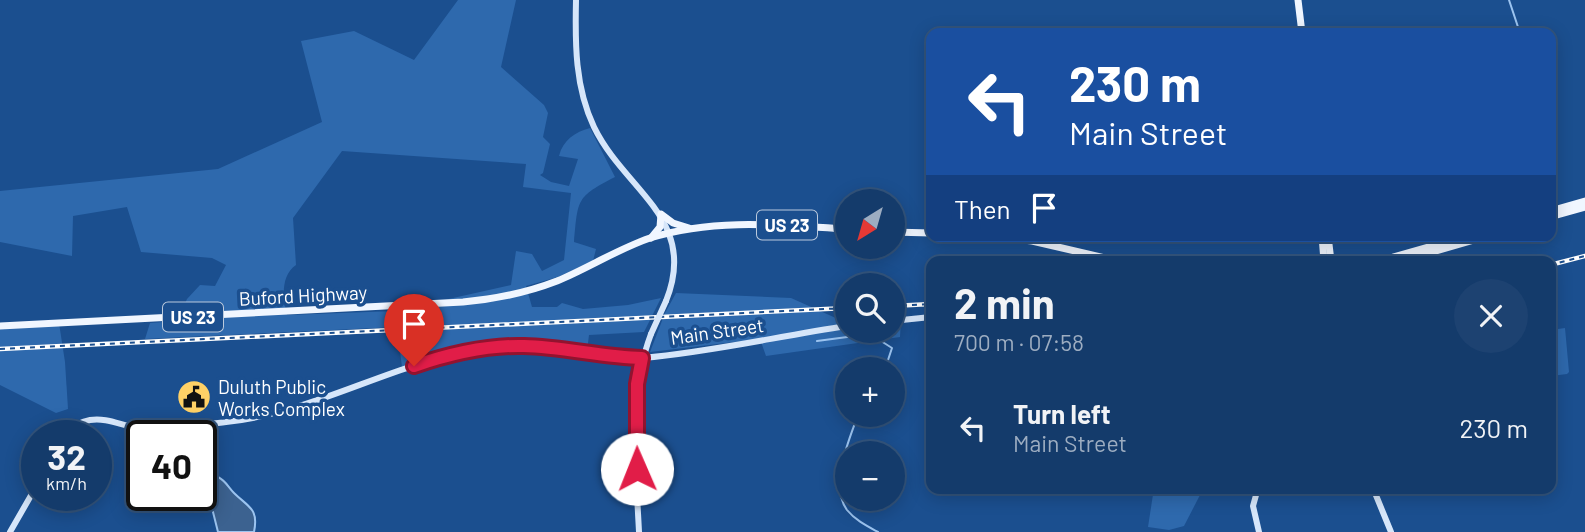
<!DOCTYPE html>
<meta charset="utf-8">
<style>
body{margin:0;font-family:Barlow,sans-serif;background:#1d4271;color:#f1f3f6;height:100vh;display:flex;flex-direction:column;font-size:26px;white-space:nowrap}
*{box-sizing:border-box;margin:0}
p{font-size:23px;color:#9dadc1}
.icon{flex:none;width:38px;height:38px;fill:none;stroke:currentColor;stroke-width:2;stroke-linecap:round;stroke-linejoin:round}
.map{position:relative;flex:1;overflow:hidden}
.sheet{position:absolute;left:926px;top:256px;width:630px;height:238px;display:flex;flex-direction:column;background:#143b6b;border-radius:14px;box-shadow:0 4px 18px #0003,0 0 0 2px #33557e}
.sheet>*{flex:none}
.hud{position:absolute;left:926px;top:28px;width:630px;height:214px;border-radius:14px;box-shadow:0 4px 18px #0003,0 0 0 2px #33557e;background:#1a4fa0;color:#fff;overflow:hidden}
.needle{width:46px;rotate:217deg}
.controls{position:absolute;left:835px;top:189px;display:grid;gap:14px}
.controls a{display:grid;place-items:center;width:70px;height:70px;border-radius:50%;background:#143b6b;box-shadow:0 4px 18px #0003,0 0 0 2px #33557e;font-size:35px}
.speed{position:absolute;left:21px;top:420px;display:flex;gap:14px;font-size:35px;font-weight:700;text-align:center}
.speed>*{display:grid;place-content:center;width:91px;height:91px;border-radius:50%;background:#143b6b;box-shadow:0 4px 18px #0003,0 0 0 2px #33557e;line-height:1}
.speed small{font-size:18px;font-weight:400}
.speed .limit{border:4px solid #111;border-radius:10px;background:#fff;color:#111}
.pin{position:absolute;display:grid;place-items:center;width:60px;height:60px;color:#fff;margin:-72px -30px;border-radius:50% 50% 50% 0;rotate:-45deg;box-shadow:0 0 7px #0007}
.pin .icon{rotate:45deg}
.me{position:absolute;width:77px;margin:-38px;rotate:359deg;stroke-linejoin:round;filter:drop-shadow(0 0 5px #0008)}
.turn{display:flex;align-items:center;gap:24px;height:147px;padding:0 28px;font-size:32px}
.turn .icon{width:91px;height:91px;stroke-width:2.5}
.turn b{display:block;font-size:49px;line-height:60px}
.then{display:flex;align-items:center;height:66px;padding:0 28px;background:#0003;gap:14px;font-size:26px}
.round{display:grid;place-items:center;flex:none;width:74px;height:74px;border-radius:37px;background:#1d4271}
.summary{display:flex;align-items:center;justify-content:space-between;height:119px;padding:0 28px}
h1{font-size:42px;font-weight:700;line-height:52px}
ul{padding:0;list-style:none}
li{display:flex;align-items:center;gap:21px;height:105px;padding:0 28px}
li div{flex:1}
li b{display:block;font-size:26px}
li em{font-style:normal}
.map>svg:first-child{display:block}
</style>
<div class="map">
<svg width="1585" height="532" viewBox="0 0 1585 532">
<rect width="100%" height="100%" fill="#1b4f8f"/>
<g fill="#2e69ad" fill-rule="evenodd">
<path d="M458,0H516L501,67L544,105L548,113L543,137L550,144L543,173L540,175L551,182L569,186L578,159L559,156C563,140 575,132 590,128L615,177C576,197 578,199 574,242L596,249L593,261L558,277L526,286L532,307H557L562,303L583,309L628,305L661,298L644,332L589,335L587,351L515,345L402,367L397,327L145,339L150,323L202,319L199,309L183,308L187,299L200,285L215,286L226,265L212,258L141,252L127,207L73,216L72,256L0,242V191L218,169L322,122L301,41L354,31L414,60ZM342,151L526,164L523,187L571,193L564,260L542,271L532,254L516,251L511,285L395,311L287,315C283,299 280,276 296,265L293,218Z"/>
<path d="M676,293L791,298L847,323V331H892L893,322L901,321L900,337L766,356L760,339L650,352L665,313Z"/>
<path d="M59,323L65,362L68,409L56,413L0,385V327Z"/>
<path d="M1565,328L1569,372L1567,374L1551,376V330Z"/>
<path d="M1154,488H1185L1199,491L1200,495L1184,526L1169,530L1148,527Z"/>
</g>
<path fill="#3c6290" stroke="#9cc4f0" stroke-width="2" d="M218,477C226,481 228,487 234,493C248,507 259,508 254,532H218L208,492Z"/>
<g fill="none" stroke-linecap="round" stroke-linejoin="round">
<g stroke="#9cc4f0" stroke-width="2">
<path d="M1509,0L1520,33"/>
<path d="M817,341L870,334L892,348L885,369"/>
<path d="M858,415C849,440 829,485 847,510C855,520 867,526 878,532"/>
</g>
<g stroke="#d6e6fa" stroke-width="6">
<path d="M576,0C575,44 575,87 594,127C625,191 699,219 666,301"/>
<path d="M892,321L931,317"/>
<path d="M63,436C70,428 79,422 90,420C108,417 124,427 141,428C168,431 199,425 226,422C314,413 392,363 480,349C508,345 536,345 564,349C590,353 616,360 643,358C712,352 779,336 847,326"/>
<path d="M1258,488L1253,506L1259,532"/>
<path d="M1373,488L1391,532"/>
<path d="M10,532L37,485"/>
<path d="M639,532C636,469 628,394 651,334"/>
</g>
<g stroke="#f0f6ff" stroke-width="7">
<path d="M1298,0L1302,33"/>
<path d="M1550,211L1585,201"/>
<path d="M1550,217L1585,207"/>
<path d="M892,232L931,233"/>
<path d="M986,236L1032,241L1118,261"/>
<path d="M1322,236L1324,261"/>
<path d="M1328,236L1331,261"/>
<path d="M651,238L660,227L661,214L673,223L689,228"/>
<path d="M1391,261L1393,257L1467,236"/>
<path d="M1401,261L1488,236"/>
<path d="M0,326L463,302C496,299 526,293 557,281C588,268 618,249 650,238C714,218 781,225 847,229"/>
</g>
<g stroke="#fff" stroke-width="4.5">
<g id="rail">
<path d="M1550,265L1585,256"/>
<path d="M892,306L931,304"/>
<path d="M0,349L847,308"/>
</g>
</g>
<use href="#rail" stroke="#1b4f8f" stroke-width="2" stroke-dasharray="5" stroke-linecap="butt"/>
<path stroke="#d6e6fa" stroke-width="6" d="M651,334L666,301"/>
</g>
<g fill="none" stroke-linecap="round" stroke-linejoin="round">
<g stroke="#92132f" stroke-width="18">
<path id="route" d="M414,366C449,354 487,345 524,346C564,347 602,357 642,358L637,384V469"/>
</g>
<use href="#route" stroke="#e11d48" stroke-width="12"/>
</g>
<defs>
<g id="civic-disc" transform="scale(1.75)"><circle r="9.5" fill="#ffd166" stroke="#1b4f8f"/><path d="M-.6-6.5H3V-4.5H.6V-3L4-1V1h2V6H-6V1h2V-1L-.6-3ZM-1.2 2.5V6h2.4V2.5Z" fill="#111"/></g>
</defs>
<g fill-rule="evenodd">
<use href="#civic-disc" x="194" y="397"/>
</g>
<g text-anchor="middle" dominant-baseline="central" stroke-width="7" stroke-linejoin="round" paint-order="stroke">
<g fill="#1b4f8f" stroke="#bbcadd" stroke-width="2">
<rect x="757" y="210.5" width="60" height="29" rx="5"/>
<rect x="163" y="302.5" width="60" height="29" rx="5"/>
</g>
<g font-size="18" font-weight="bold" fill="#fff">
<text x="787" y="225">US 23</text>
<text x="193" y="317">US 23</text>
</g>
<g font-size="19" fill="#fff" stroke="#1b4f8f">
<text transform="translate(303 295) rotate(-3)">Buford Highway</text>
<text transform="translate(717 331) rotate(-8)">Main Street</text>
</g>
<g font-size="19" fill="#fff" stroke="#1b4f8f" text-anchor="start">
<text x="218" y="386">Duluth Public<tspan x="218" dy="22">Works Complex</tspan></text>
</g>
</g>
</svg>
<div class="controls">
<a><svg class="needle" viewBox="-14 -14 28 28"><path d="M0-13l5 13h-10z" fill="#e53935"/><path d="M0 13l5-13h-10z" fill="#9dadc1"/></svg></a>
<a><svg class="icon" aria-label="search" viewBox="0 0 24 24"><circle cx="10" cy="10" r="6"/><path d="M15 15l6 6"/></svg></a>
<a>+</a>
<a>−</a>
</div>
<div class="speed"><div>32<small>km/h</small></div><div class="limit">40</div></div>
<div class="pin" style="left:414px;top:366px;background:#d93025"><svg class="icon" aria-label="arrive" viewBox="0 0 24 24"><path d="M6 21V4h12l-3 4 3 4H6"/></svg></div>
<svg class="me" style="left:637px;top:469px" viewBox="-20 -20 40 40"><circle r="19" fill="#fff"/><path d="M0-13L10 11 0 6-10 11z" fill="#e11d48"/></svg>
<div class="hud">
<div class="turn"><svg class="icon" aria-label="left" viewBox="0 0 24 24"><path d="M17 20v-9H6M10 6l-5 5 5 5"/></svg><div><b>230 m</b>Main Street</div></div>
<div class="then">Then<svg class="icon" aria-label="arrive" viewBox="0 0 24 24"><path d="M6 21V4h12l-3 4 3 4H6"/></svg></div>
</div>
<section class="sheet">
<div class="summary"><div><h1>2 min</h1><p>700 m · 07:58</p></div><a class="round"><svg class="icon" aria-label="close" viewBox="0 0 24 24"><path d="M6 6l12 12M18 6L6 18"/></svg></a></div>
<ul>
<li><svg class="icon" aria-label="left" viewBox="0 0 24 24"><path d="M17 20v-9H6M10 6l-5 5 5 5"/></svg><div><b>Turn left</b><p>Main Street</p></div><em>230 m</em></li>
</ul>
</section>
</div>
